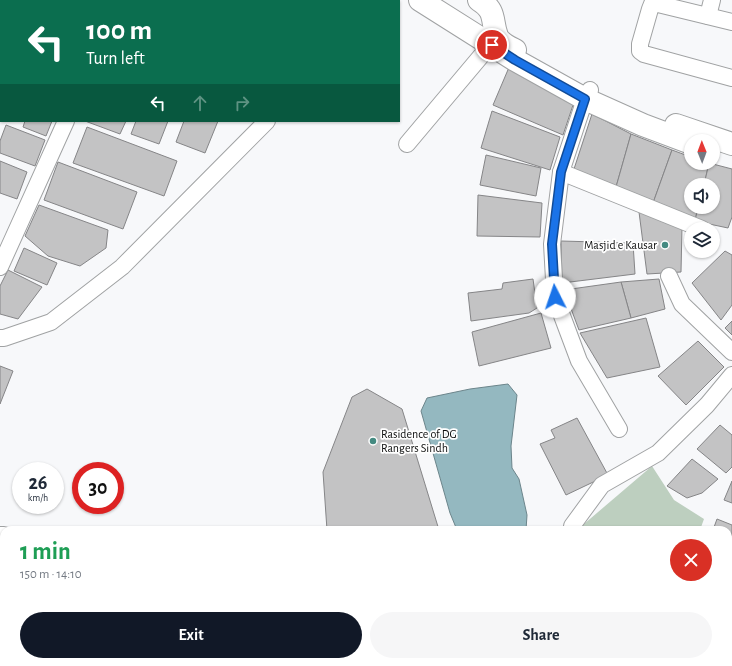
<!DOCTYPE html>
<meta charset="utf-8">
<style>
body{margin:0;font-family:"Alegreya Sans",sans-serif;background:#f6f6f7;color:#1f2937;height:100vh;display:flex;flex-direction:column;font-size:15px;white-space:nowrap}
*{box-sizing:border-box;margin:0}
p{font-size:13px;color:#747a83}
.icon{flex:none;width:22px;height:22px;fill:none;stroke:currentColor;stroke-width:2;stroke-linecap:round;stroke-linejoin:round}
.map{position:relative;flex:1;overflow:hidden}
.panel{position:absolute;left:0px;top:526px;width:732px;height:140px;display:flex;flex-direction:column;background:#fff;border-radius:12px 12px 0 0;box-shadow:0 1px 3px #0004}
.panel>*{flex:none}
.guide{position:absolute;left:0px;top:0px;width:400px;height:122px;box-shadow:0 1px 3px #0004;background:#0b6e4f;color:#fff;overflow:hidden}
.needle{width:26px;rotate:359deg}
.controls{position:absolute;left:684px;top:134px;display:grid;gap:8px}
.controls a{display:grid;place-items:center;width:36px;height:36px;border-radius:50%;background:#fff;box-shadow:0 1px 3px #0004;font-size:20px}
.speed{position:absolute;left:12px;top:462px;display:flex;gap:8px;font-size:20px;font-weight:700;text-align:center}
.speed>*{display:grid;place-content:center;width:52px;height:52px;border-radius:50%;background:#fff;box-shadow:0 1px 3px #0004;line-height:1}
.speed small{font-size:10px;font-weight:400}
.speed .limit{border:6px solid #d22;background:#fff;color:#111}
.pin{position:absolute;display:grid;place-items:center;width:34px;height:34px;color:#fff;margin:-17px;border:2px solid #fff;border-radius:50%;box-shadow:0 1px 4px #0007}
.me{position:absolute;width:44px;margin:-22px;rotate:356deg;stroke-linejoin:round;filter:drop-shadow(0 0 3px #0008)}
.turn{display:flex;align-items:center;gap:14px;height:84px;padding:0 20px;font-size:18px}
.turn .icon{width:52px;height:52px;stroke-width:2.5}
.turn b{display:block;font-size:28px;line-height:34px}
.lanes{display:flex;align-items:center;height:38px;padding:0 20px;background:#0003;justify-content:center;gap:20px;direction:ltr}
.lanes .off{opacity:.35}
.round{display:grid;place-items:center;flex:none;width:42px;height:42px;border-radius:21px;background:#f6f6f7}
.headline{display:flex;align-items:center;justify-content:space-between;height:68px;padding:0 20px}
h1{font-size:24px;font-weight:600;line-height:30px;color:#1e9e55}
.action{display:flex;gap:8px;margin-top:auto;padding:8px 20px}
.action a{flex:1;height:46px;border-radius:24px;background:#111827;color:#fff;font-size:16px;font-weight:600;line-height:46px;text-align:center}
.action a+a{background:#f6f6f7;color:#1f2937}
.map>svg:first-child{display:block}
</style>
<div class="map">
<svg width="732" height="666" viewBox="0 0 732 666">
<rect width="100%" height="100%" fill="#f7f8fa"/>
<path fill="#bdcfbf" d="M652,466L674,500L704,519L700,530H577Z"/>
<path fill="#94b8c0" stroke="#6c858b" d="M508,384L517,395L511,446L512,468L519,479L527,515L526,530H457L450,513L421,411L427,398L470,389Z"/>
<g fill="#c3c3c4" stroke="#858587">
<path d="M64,0H116L63,1Z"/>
<path d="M510,65L574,102L563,135L493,105Z"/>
<path d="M492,111L560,137L550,170L481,148Z"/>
<path d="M592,114L631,134L616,187L574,169Z"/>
<path d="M25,121H52L46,136L23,127Z"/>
<path d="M85,121H126L120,134Z"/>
<path d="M136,121H168L159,144L131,134Z"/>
<path d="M184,121H218L205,153L176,142Z"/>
<path d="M6,125L45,140L35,166L0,153V141Z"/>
<path d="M87,127L177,161L164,196L73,163Z"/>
<path d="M631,134L672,150L653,203L616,187Z"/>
<path d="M672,150L691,157V163H709L704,185H691V207H698L695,221L653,203Z"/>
<path d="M486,155L541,168L536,196L480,185Z"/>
<path d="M0,161L27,172L17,199L0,193Z"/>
<path d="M58,162L137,192L123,229L44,200Z"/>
<path d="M709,163L732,169V217L728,228L695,221L698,207H713V185H704Z"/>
<path d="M478,195L542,203L540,237L477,236Z"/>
<path d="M39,205L108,230L106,248L80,266L48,256L25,236Z"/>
<path d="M639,212L682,227L681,272L647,274Z"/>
<path d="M561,241L633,243L635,274L562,283Z"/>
<path d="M24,248L57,263L47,285L14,271Z"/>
<path d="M725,251L732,255V305L721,320L692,283Z"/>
<path d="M8,270L42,287L18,319L0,314V286Z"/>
<path d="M533,279L537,308L529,313L471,321L468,293L502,289L503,283Z"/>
<path d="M659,279L665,309L631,318L621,282Z"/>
<path d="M621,282L631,318L579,330L564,290Z"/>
<path d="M541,313L551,348L479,366L472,332Z"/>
<path d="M646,318L660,367L607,378L580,333Z"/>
<path d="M732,321V335L725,328Z"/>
<path d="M698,341L724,367L686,405L658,376Z"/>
<path d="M0,366L13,371L0,404Z"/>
<path d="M367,389L402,409L439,530H327L323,472L352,397Z"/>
<path d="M577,418L608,475L566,495L540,444L555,438L551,430Z"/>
<path d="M720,425L732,435V467L726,473L697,449Z"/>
<path d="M692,459L718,479L702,493L687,498L667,486Z"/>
<path d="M732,481V503L724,500Z"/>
<path d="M717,519L732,525V560L728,559V530H713Z"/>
<path d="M0,527L13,530H4V662H442L443,666H184L172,663L171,666H0Z"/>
<path d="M728,565L732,567V583L728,592Z"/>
</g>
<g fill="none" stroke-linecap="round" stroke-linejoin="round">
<g stroke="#a0a2a3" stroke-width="18">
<g id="street">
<path d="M382,1L383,0"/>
<path d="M708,16L712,0"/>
<path d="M732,22L658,4H652L650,9L640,44V51L644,54L732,78"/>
<path d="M590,90L585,99L561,172L552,244L555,297L579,361L619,429"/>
<path d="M407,144L497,37"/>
<path d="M561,172L702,229"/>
<path d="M0,267L66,121"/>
<path d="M669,276L682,304L732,352"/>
<path d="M0,338H4L51,322L122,267L267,121"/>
<path d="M572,526L602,485L658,453L707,405L732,375"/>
<path d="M0,535H4"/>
</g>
</g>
<g stroke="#a0a2a3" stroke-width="24">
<g id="secondary">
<path d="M420,0L515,60L585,99L643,125L691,143"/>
<path d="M479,0C497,11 491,21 497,36C500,43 509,47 515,50"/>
<path d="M31,1L32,0"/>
<path d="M0,52L1,51"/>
<path d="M676,125L732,144"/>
<path d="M728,643L732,642"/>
<path d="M665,666L676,662"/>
<path d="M714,666L725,662"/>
</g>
</g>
<use href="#street" stroke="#fff" stroke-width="16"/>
<use href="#secondary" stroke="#fff" stroke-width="22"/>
</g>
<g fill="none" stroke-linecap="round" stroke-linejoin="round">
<g stroke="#114b97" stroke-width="10">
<path id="route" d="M492,45L515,60L585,99L561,172L552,244L555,297"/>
</g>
<use href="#route" stroke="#1a73e8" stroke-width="7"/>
</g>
<g fill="#448a81" stroke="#fff" stroke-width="1.5">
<circle cx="665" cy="245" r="4"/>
<circle cx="373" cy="441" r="4"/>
</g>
<g text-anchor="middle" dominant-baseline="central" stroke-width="3.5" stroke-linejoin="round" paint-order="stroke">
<g font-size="12" fill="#0d0e0e" stroke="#fff" text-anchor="end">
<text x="657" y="245">Masjid e Kausar</text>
<text x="381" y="434" text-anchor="start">Rasidence of DG<tspan x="381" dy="14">Rangers Sindh</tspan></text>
</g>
</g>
</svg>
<div class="controls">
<a><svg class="needle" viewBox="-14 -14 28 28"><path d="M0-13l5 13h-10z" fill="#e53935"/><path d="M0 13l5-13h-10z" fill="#747a83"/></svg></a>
<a><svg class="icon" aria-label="sound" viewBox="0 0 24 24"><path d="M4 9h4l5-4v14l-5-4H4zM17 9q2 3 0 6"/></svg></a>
<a><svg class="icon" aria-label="layers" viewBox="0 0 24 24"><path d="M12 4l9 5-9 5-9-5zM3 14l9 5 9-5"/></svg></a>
</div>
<div class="speed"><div>26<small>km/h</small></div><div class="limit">30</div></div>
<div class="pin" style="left:492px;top:45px;background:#d93025"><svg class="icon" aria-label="arrive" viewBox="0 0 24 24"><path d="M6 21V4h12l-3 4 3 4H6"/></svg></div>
<svg class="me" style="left:555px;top:297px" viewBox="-20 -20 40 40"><circle r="19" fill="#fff"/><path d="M0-13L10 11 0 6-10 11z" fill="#1a73e8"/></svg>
<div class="guide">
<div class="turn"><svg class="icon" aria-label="left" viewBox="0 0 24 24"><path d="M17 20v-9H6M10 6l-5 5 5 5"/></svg><div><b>100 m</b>Turn left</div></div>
<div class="lanes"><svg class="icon" aria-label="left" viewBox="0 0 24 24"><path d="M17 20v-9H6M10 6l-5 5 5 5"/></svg><svg class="icon off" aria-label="ahead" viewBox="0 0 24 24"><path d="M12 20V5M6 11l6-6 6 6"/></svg><svg class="icon off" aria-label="right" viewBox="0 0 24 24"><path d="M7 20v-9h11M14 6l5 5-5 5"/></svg></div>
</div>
<section class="panel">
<div class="headline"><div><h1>1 min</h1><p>150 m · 14:10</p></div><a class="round" style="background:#d93025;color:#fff"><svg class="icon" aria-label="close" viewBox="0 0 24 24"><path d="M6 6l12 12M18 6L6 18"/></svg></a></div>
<div class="action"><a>Exit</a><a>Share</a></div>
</section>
</div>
